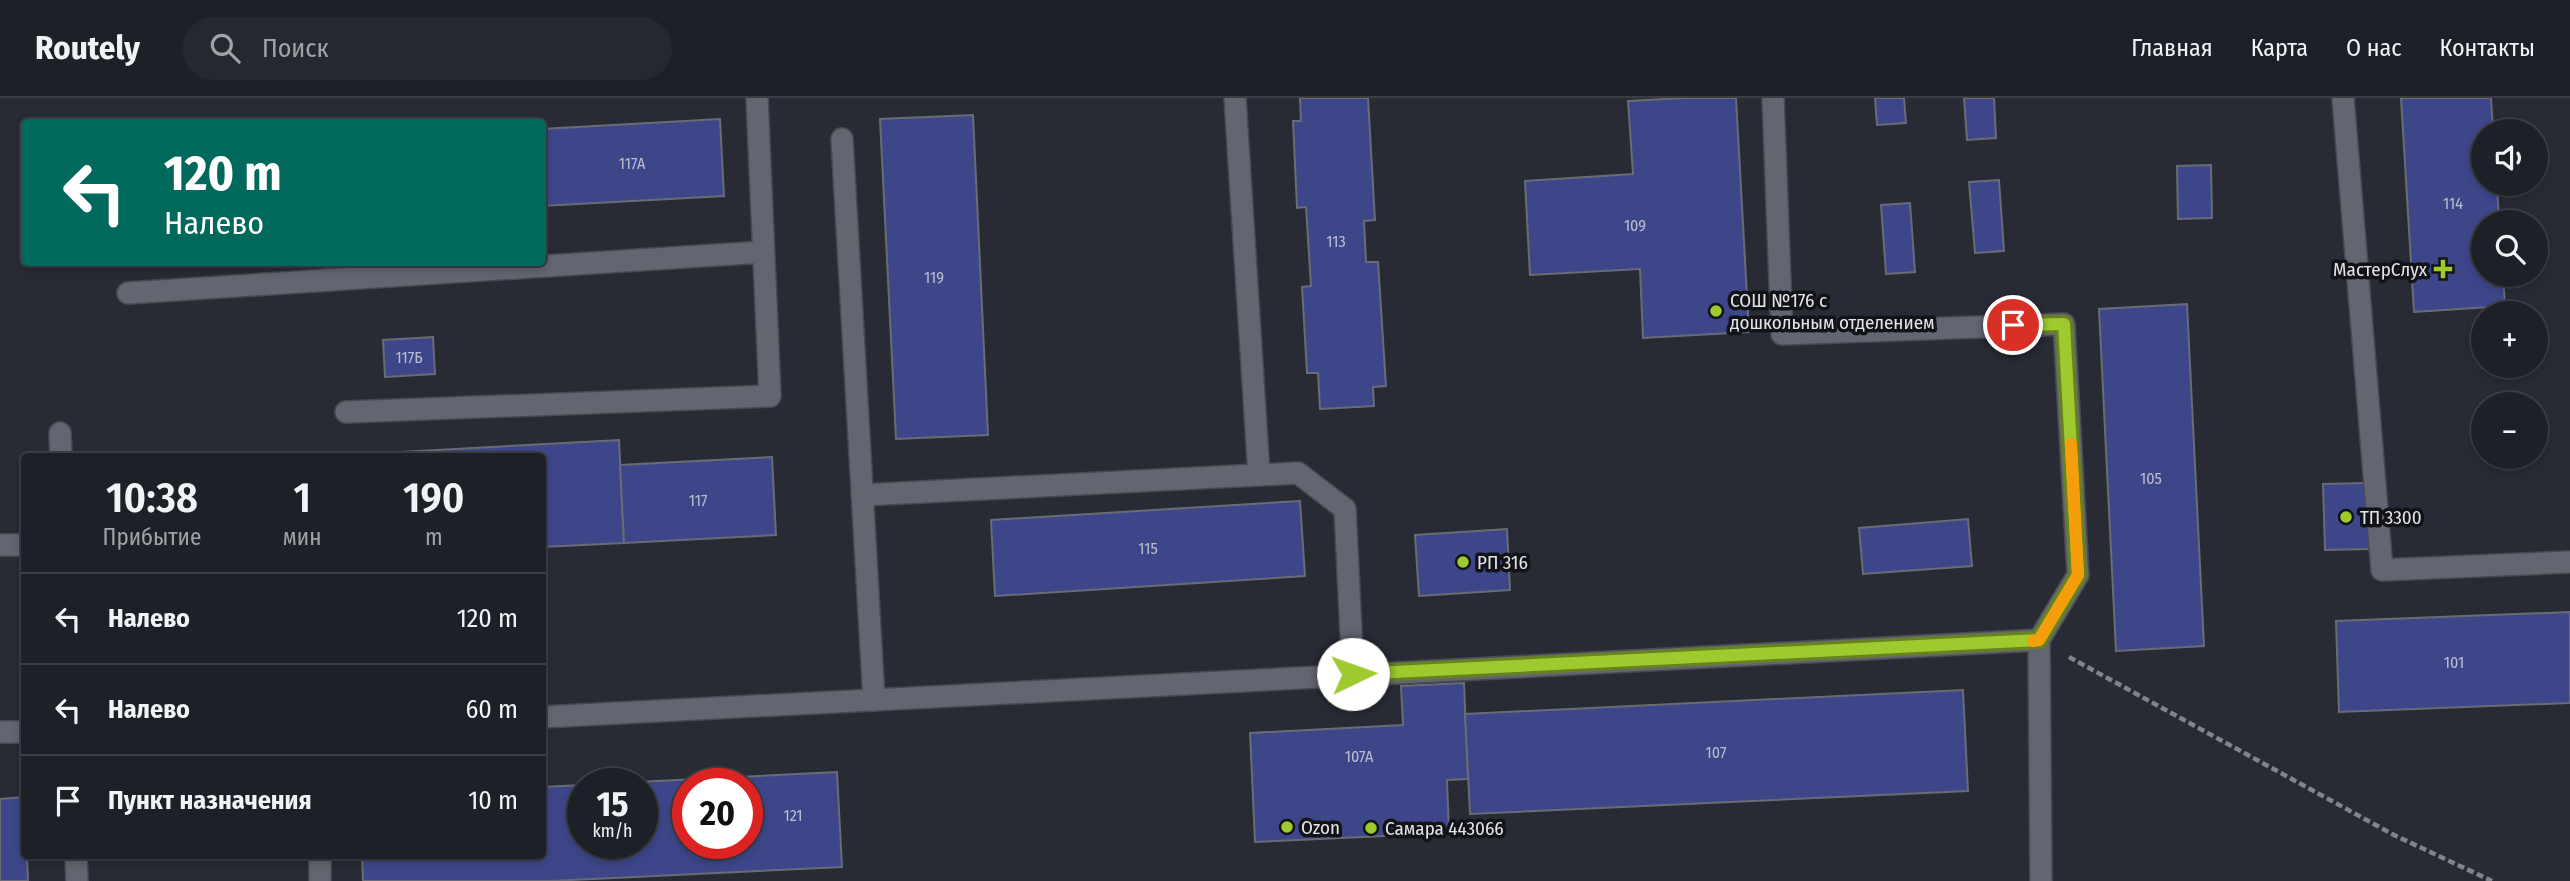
<!DOCTYPE html>
<html lang="ru">
<meta charset="utf-8">
<style>
body{margin:0;font-family:"Fira Sans Condensed",sans-serif;background:#26282f;color:#f1f3f6;height:100vh;display:flex;flex-direction:column;font-size:26px;white-space:nowrap}
*{box-sizing:border-box;margin:0}
p{font-size:23px;color:#a1a3a7}
.icon{flex:none;width:38px;height:38px;fill:none;stroke:currentColor;stroke-width:2;stroke-linecap:round;stroke-linejoin:round}
.map{position:relative;flex:1;overflow:hidden}
.sheet{position:absolute;left:21px;top:355px;width:525px;height:406px;display:flex;flex-direction:column;background:#1e2027;border-radius:7px;box-shadow:0 4px 10px #0003,0 0 0 2px #3c3e44}
.sheet>*{flex:none}
.banner{position:absolute;left:21px;top:21px;width:525px;height:147px;border-radius:7px;box-shadow:0 4px 10px #0003,0 0 0 2px #3c3e44;background:#00695c;color:#fff;overflow:hidden}
.tools{position:absolute;left:2471px;top:21px;display:grid;gap:14px}
.tools a{display:grid;place-items:center;width:77px;height:77px;border-radius:50%;background:#1e2027;box-shadow:0 4px 10px #0003,0 0 0 2px #3c3e44;font-size:35px}
.speed{position:absolute;left:567px;top:670px;display:flex;gap:14px;font-size:35px;font-weight:700;text-align:center}
.speed>*{display:grid;place-content:center;width:91px;height:91px;border-radius:50%;background:#1e2027;box-shadow:0 4px 10px #0003,0 0 0 2px #3c3e44;line-height:1}
.speed small{font-size:18px;font-weight:400}
.speed .limit{border:10px solid #d22;background:#fff;color:#111}
.pin{position:absolute;display:grid;place-items:center;width:60px;height:60px;color:#fff;margin:-30px;border:4px solid #fff;border-radius:50%;box-shadow:0 2px 7px #0007}
.me{position:absolute;width:77px;margin:-38px;rotate:87deg;stroke-linejoin:round;filter:drop-shadow(0 0 5px #0008)}
.turn{display:flex;align-items:center;gap:24px;height:147px;padding:0 28px;font-size:32px}
.turn .icon{width:91px;height:91px;stroke-width:2.5}
.turn b{display:block;font-size:49px;line-height:60px}
.eta{display:flex;justify-content:space-evenly;align-items:center;height:119px;text-align:center}
.eta b{font-size:42px;font-weight:600;line-height:49px}
ul{padding:0;list-style:none}
li{display:flex;align-items:center;gap:21px;height:91px;padding:0 28px;border-top:2px solid #3c3e44}
li div{flex:1}
li b{display:block;font-size:26px}
li em{font-style:normal}
header{display:flex;align-items:center;gap:42px;box-sizing:border-box;height:98px;padding:0 35px;background:#1e2027;border-bottom:2px solid #3c3e44}
header strong{font-size:33px}
nav{display:flex;gap:38px;margin-inline-start:auto;font-size:24px}
.search{width:490px;height:63px;background:#26282f;display:flex;align-items:center;gap:18px;box-sizing:border-box;padding:0 24px;border-radius:38px;color:#a1a3a7;font-size:26px}
.map>svg:first-child{display:block}
</style>
<header>
<strong>Routely</strong>
<div class="search"><svg class="icon" aria-label="search" viewBox="0 0 24 24"><circle cx="10" cy="10" r="6"/><path d="M15 15l6 6"/></svg>Поиск</div>
<nav><a>Главная</a><a>Карта</a><a>О нас</a><a>Контакты</a></nav>
</header>
<div class="map">
<svg width="2570" height="783" viewBox="0 0 2570 783">
<rect width="100%" height="100%" fill="#282b34"/>
<g fill="#3d4689" stroke="#696c76" stroke-width="2" fill-rule="evenodd">
<path d="M1300,0H1368L1375,122L1364,123L1366,164H1378L1386,288L1373,289L1374,308L1320,311L1318,275H1307L1302,189L1311,188L1306,109L1297,110L1293,23H1301Z"/>
<path d="M1684,0H1736L1749,234L1643,240L1640,171L1530,177L1525,83L1633,76L1628,3Z"/>
<path d="M1875,0H1904L1906,25L1877,27Z"/>
<path d="M1964,0H1994L1996,40L1967,42Z"/>
<path d="M2401,0H2491L2493,33H2483V86H2497L2499,124H2483V177H2503L2505,208L2414,214Z"/>
<path d="M973,17L988,337L896,341L880,21Z"/>
<path d="M720,21L724,98L542,108V31Z"/>
<path d="M2211,67L2212,120L2178,121L2177,68Z"/>
<path d="M1999,82L2004,153L1975,155L1969,84Z"/>
<path d="M1910,105L1915,174L1886,176L1881,107Z"/>
<path d="M2187,206L2204,548L2116,553L2099,211Z"/>
<path d="M433,239L435,276L385,279L383,242Z"/>
<path d="M619,342L624,445L542,449V359H346V357Z"/>
<path d="M195,354V359H125V358Z"/>
<path d="M772,359L776,437L624,445L620,367Z"/>
<path d="M2367,385L2369,451L2325,452L2323,386Z"/>
<path d="M1300,403L1305,478L995,498L991,422Z"/>
<path d="M1968,421L1972,468L1863,476L1859,430Z"/>
<path d="M1507,431L1510,492L1419,498L1415,437Z"/>
<path d="M2570,514V605L2339,614L2336,523Z"/>
<path d="M1464,585L1468,681L1447,682L1449,735L1255,744L1250,635L1403,627L1401,588Z"/>
<path d="M1963,592L1968,693L1470,716L1465,616Z"/>
<path d="M837,674L842,769L551,783H363L362,758H542V689L583,687V746H642V686H596ZM688,686H747V746H688Z"/>
<path d="M23,699L24,758H27L28,783H0V701Z"/>
</g>
<g fill="none" stroke-linecap="round" stroke-linejoin="round">
<g stroke="#484951" stroke-width="24">
<g id="service">
<path d="M1235,0L1259,377"/>
<path d="M1773,0L1782,236L2064,226L2078,477L2039,542L2041,783"/>
<path d="M2343,0L2382,472L2570,464"/>
<path d="M842,41L874,602"/>
<path d="M128,195L763,154"/>
<path d="M346,314L770,298L757,0"/>
<path d="M60,335L61,359"/>
<path d="M862,397L1298,375L1345,411L1353,576"/>
<path d="M0,447H24"/>
<path d="M542,619L2039,542"/>
<path d="M0,634H24"/>
<path d="M76,758L77,783"/>
<path d="M320,758V783"/>
</g>
</g>
<path stroke="#82848b" stroke-width="4.5" stroke-dasharray="7 3.5" stroke-linecap="butt" d="M2069,559L2394,737L2492,783"/>
<use href="#service" stroke="#636570" stroke-width="21"/>
</g>
<g fill="none" stroke-linecap="round" stroke-linejoin="round">
<g stroke="#67831f" stroke-width="18">
<path id="route" d="M1353,576L2039,542L2078,477L2064,226L2013,227"/>
</g>
<use href="#route" stroke="#9eca2f" stroke-width="12"/>
<path stroke="#f59e0b" stroke-width="12" d="M2033,543L2039,542L2078,477L2071,346"/>
</g>
<g fill="#9eca2f" stroke="#121317" stroke-width="2.5">
<path d="M2439.5 160.5h7v7h7v7h-7v7h-7v-7h-7v-7h7z"/>
<circle cx="1716" cy="213" r="7"/>
<circle cx="2346" cy="419" r="7"/>
<circle cx="1463" cy="464" r="7"/>
<circle cx="1287" cy="729" r="7"/>
<circle cx="1371" cy="730" r="7"/>
</g>
<g text-anchor="middle" dominant-baseline="central" stroke-width="7" stroke-linejoin="round" paint-order="stroke">
<g font-size="16" fill="#babcd2">
<text x="632" y="65">117А</text>
<text x="2453" y="105">114</text>
<text x="1635" y="127">109</text>
<text x="1336" y="143">113</text>
<text x="934" y="179">119</text>
<text x="409" y="259">117Б</text>
<text x="2151" y="380">105</text>
<text x="698" y="402">117</text>
<text x="1148" y="450">115</text>
<text x="2454" y="564">101</text>
<text x="1716" y="654">107</text>
<text x="1359" y="658">107А</text>
<text x="793" y="717">121</text>
</g>
<g font-size="19" fill="#e3e4ea" stroke="#121317" text-anchor="start">
<text x="2427" y="171" text-anchor="end">МастерСлух</text>
<text x="1730" y="202">СОШ №176 с<tspan x="1730" dy="22">дошкольным отделением</tspan></text>
<text x="2360" y="419">ТП 3300</text>
<text x="1477" y="464">РП 316</text>
<text x="1301" y="729">Ozon</text>
<text x="1385" y="730">Самара 443066</text>
</g>
</g>
</svg>
<div class="tools">
<a><svg class="icon" aria-label="sound" viewBox="0 0 24 24"><path d="M4 9h4l5-4v14l-5-4H4zM17 9q2 3 0 6"/></svg></a>
<a><svg class="icon" aria-label="search" viewBox="0 0 24 24"><circle cx="10" cy="10" r="6"/><path d="M15 15l6 6"/></svg></a>
<a>+</a>
<a>−</a>
</div>
<div class="speed"><div>15<small>km/h</small></div><div class="limit">20</div></div>
<div class="pin" style="left:2013px;top:227px;background:#d93025"><svg class="icon" aria-label="arrive" viewBox="0 0 24 24"><path d="M6 21V4h12l-3 4 3 4H6"/></svg></div>
<svg class="me" style="left:1353px;top:576px" viewBox="-20 -20 40 40"><circle r="19" fill="#fff"/><path d="M0-13L10 11 0 6-10 11z" fill="#9eca2f"/></svg>
<div class="banner">
<div class="turn"><svg class="icon" aria-label="left" viewBox="0 0 24 24"><path d="M17 20v-9H6M10 6l-5 5 5 5"/></svg><div><b>120 m</b>Налево</div></div>
</div>
<section class="sheet">
<div class="eta">
<div><b>10:38</b><p>Прибытие</p></div>
<div><b>1</b><p>мин</p></div>
<div><b>190</b><p>m</p></div>
</div>
<ul>
<li><svg class="icon" aria-label="left" viewBox="0 0 24 24"><path d="M17 20v-9H6M10 6l-5 5 5 5"/></svg><div><b>Налево</b></div><em>120 m</em></li>
<li><svg class="icon" aria-label="left" viewBox="0 0 24 24"><path d="M17 20v-9H6M10 6l-5 5 5 5"/></svg><div><b>Налево</b></div><em>60 m</em></li>
<li><svg class="icon" aria-label="arrive" viewBox="0 0 24 24"><path d="M6 21V4h12l-3 4 3 4H6"/></svg><div><b>Пункт назначения</b></div><em>10 m</em></li>
</ul>
</section>
</div>
